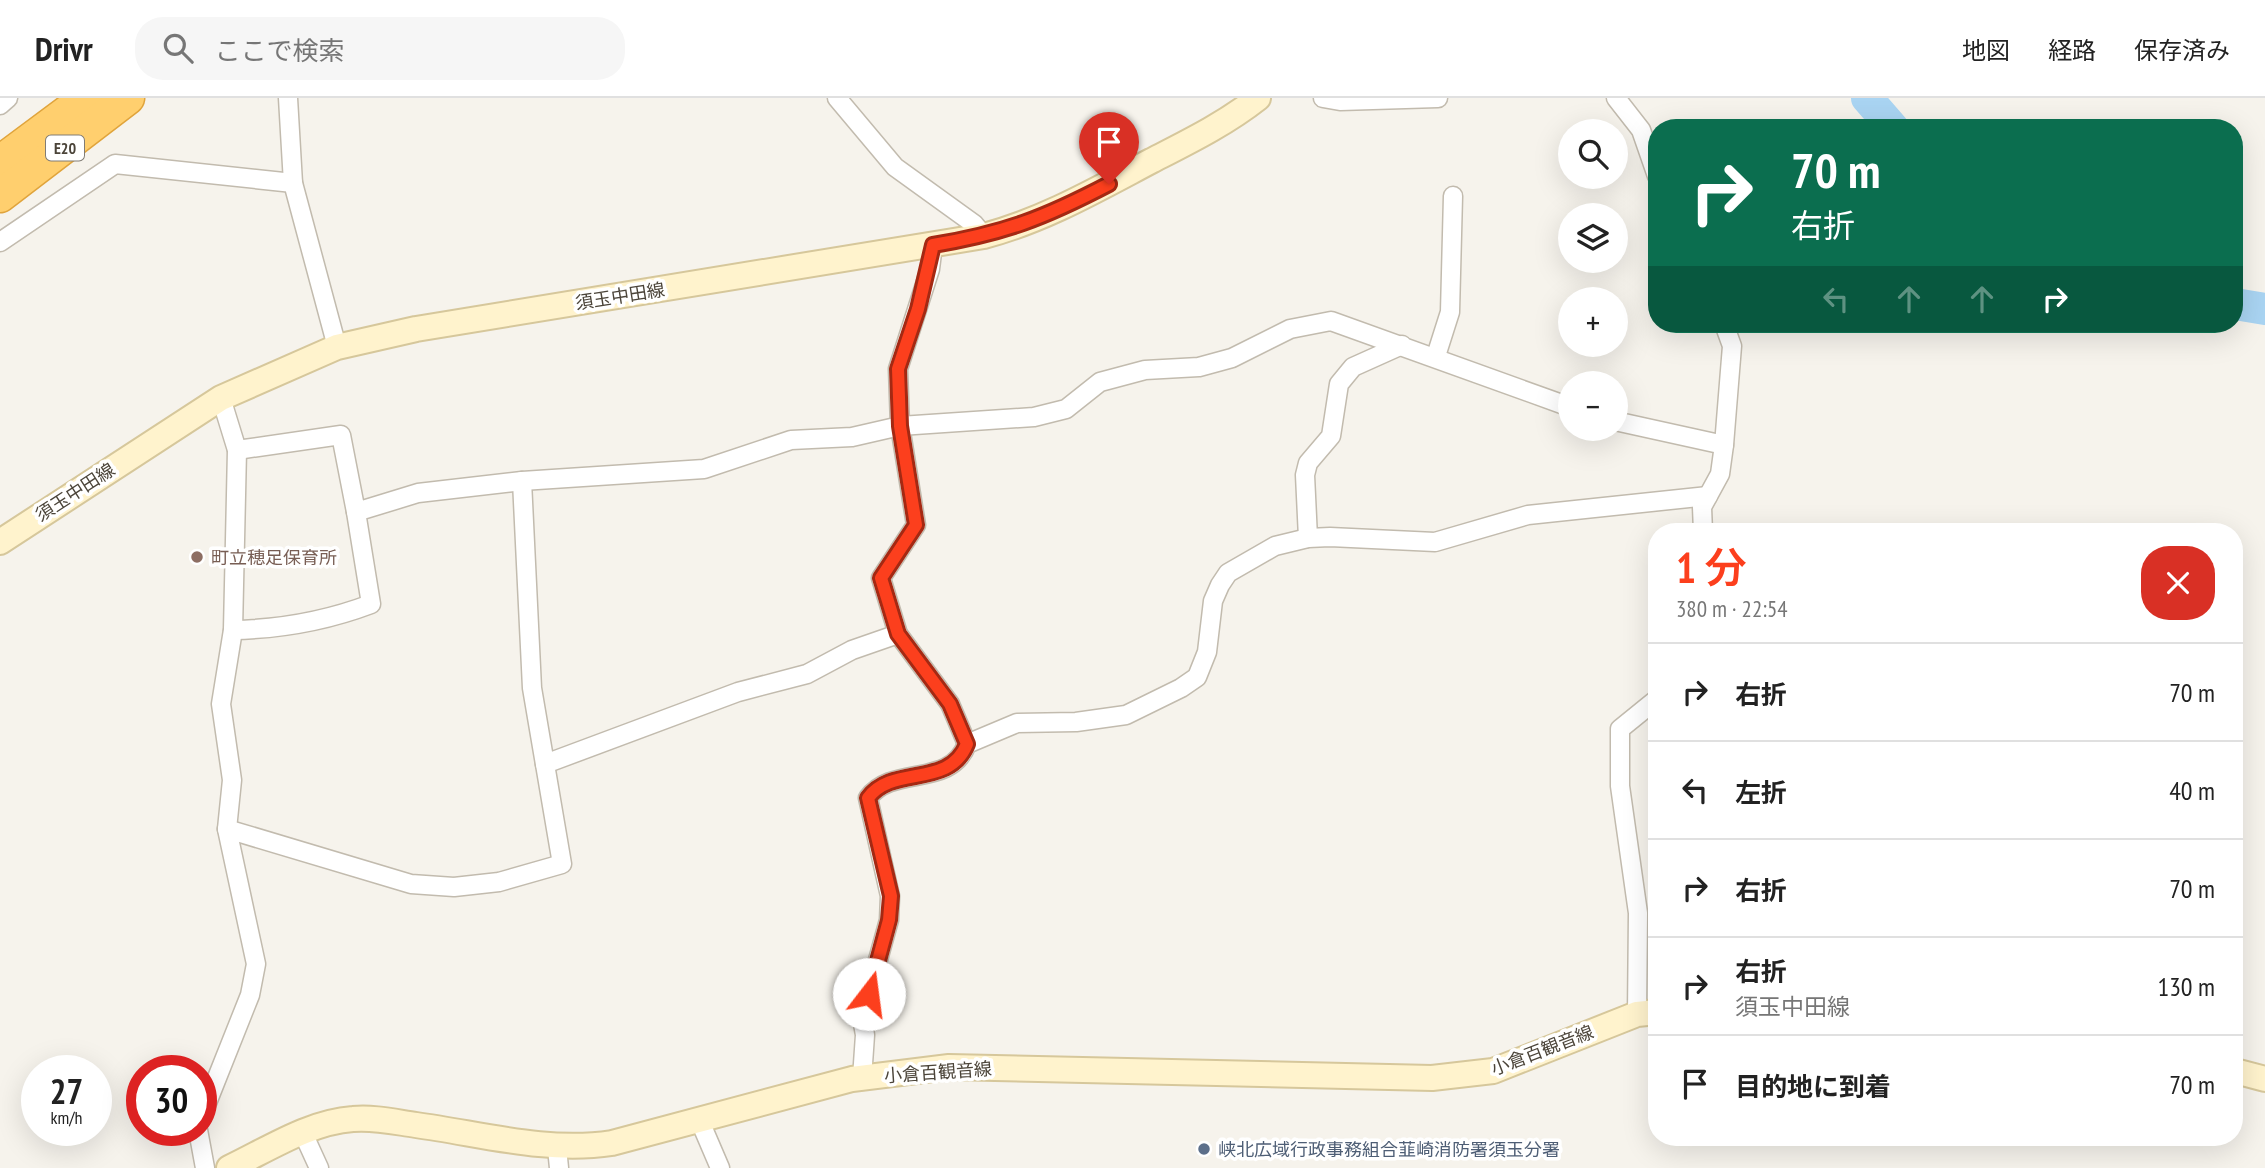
<!DOCTYPE html>
<html lang="ja">
<meta charset="utf-8">
<style>
body{margin:0;font-family:"PT Sans Narrow","Noto Sans JP",sans-serif;background:#f6f6f6;color:#222;height:100vh;display:flex;flex-direction:column;font-size:26px;white-space:nowrap}
*{box-sizing:border-box;margin:0}
p{font-size:23px;color:#767676}
.icon{flex:none;width:38px;height:38px;fill:none;stroke:currentColor;stroke-width:2;stroke-linecap:round;stroke-linejoin:round}
.map{position:relative;flex:1;overflow:hidden}
.side{position:absolute;left:1648px;top:425px;width:595px;height:623px;display:flex;flex-direction:column;background:#fff;border-radius:28px;box-shadow:0 7px 28px #0002}
.side>*{flex:none}
.banner{position:absolute;left:1648px;top:21px;width:595px;height:214px;border-radius:28px;box-shadow:0 7px 28px #0002;background:#0b6e4f;color:#fff;overflow:hidden}
.controls{position:absolute;left:1558px;top:21px;display:grid;gap:14px}
.controls a{display:grid;place-items:center;width:70px;height:70px;border-radius:50%;background:#fff;box-shadow:0 7px 28px #0002;font-size:35px}
.speed{position:absolute;left:21px;top:957px;display:flex;gap:14px;font-size:35px;font-weight:700;text-align:center}
.speed>*{display:grid;place-content:center;width:91px;height:91px;border-radius:50%;background:#fff;box-shadow:0 7px 28px #0002;line-height:1}
.speed small{font-size:18px;font-weight:400}
.speed .limit{border:10px solid #d22;background:#fff;color:#111}
.pin{position:absolute;display:grid;place-items:center;width:60px;height:60px;color:#fff;margin:-72px -30px;border-radius:50% 50% 50% 0;rotate:-45deg;box-shadow:0 0 7px #0007}
.pin .icon{rotate:45deg}
.me{position:absolute;width:77px;margin:-38px;rotate:15deg;stroke-linejoin:round;filter:drop-shadow(0 0 5px #0008)}
.turn{display:flex;align-items:center;gap:24px;height:147px;padding:0 28px;font-size:32px}
.turn .icon{width:91px;height:91px;stroke-width:2.5}
.turn b{display:block;font-size:49px;line-height:60px}
.lanes{display:flex;align-items:center;height:66px;padding:0 28px;background:#0003;justify-content:center;gap:35px;direction:ltr}
.lanes .off{opacity:.35}
.round{display:grid;place-items:center;flex:none;width:74px;height:74px;border-radius:28px;background:#f6f6f6}
.head{display:flex;align-items:center;justify-content:space-between;height:119px;padding:0 28px}
h1{font-size:42px;font-weight:600;line-height:52px;color:#fc3f1d}
ul{padding:0;list-style:none}
li{display:flex;align-items:center;gap:21px;height:98px;padding:0 28px;border-top:2px solid #e0e0e0}
li div{flex:1}
li b{display:block;font-size:26px}
li em{font-style:normal}
header{display:flex;align-items:center;gap:42px;box-sizing:border-box;height:98px;padding:0 35px;background:#fff;border-bottom:2px solid #e0e0e0}
header strong{font-size:33px}
nav{display:flex;gap:38px;margin-inline-start:auto;font-size:24px}
.search{width:490px;height:63px;background:#f6f6f6;display:flex;align-items:center;gap:18px;box-sizing:border-box;padding:0 24px;border-radius:28px;color:#767676;font-size:26px}
.map>svg:first-child{display:block}
</style>
<header>
<strong>Drivr</strong>
<div class="search"><svg class="icon" aria-label="search" viewBox="0 0 24 24"><circle cx="10" cy="10" r="6"/><path d="M15 15l6 6"/></svg>ここで検索</div>
<nav><a>地図</a><a>経路</a><a>保存済み</a></nav>
</header>
<div class="map">
<svg width="2265" height="1070" viewBox="0 0 2265 1070">
<rect width="100%" height="100%" fill="#f6f3ec"/>
<g fill="none" stroke-linecap="round" stroke-linejoin="round">
<g stroke="#a9d4f2" stroke-width="32">
<path d="M1867,0L1893,30"/>
<path d="M2235,206L2265,211"/>
</g>
<g stroke="#c2bbae" stroke-width="21">
<g id="minor">
<path d="M288,0L293,85L337,249"/>
<path d="M837,0L895,69L974,126L984,138"/>
<path d="M1323,0L1340,3L1438,0"/>
<path d="M1616,0L1641,32L1657,78"/>
<path d="M0,7L8,0"/>
<path d="M0,144L115,66L293,85"/>
<path d="M933,147L930,171L898,271L900,328L916,427L881,480L898,536L950,606L967,646"/>
<path d="M1436,258L1450,214L1453,98"/>
<path d="M1615,323L1724,347"/>
<path d="M237,352L341,337L356,414L418,395L522,383L704,371L791,342L852,339L900,328L1034,319L1066,311L1100,284L1145,272L1199,269L1232,260L1290,231L1331,223L1570,309"/>
<path d="M1703,434L1702,409L1720,376L1724,347L1732,248L1724,226"/>
<path d="M1308,440L1305,377L1308,365L1331,338L1339,286L1353,269L1402,247"/>
<path d="M233,532C282,531 326,523 371,506L356,414"/>
<path d="M545,666L738,594L807,576L852,552L898,536"/>
<path d="M227,731L411,786L454,789L499,784L562,766L532,590L522,383"/>
<path d="M1637,916L1638,815L1620,688V631L1657,601"/>
<path d="M862,980L865,937L862,920L889,822L890,798L868,700C893,666 950,691 967,646L1017,625L1076,624L1126,617L1181,590L1197,579L1207,554L1213,503L1220,487L1228,475L1275,448L1308,440L1330,439L1435,444L1528,417L1708,398"/>
<path d="M201,1020L250,897L256,866L227,731L232,682L221,606L233,532L237,352L221,300"/>
<path d="M699,1021L720,1070"/>
<path d="M198,1032L205,1070"/>
<path d="M303,1035L319,1070"/>
<path d="M557,1050L559,1070"/>
</g>
</g>
<g stroke="#d6c79b" stroke-width="28">
<g id="secondary">
<path d="M0,444L221,300L337,249L416,231L984,138C1044,122 1096,92 1151,63C1188,44 1225,26 1258,0"/>
<path d="M2235,973L2265,981"/>
<path d="M229,1070C267,1052 309,1024 353,1021C374,1019 395,1024 416,1027C482,1036 546,1055 612,1045L852,981L949,969L1432,980L1493,973L1637,916L1657,914"/>
</g>
</g>
<g stroke="#e0a43c" stroke-width="35">
<g id="motorway">
<path d="M0,64L86,0"/>
<path d="M0,98L128,0"/>
</g>
</g>
<use href="#minor" stroke="#fff" stroke-width="18"/>
<use href="#secondary" stroke="#fff3cd" stroke-width="24"/>
<use href="#motorway" stroke="#ffcf6e" stroke-width="32"/>
</g>
<g fill="none" stroke-linecap="round" stroke-linejoin="round">
<g stroke="#a42913" stroke-width="18">
<path id="route" d="M869,896L889,822L891,798L868,700C893,666 949,691 967,646L950,606L898,536L881,480L916,427L900,328L898,271L918,211L933,147C1005,135 1044,120 1109,86"/>
</g>
<use href="#route" stroke="#fc3f1d" stroke-width="12"/>
</g>
<circle fill="#8d6e63" stroke="#fff" stroke-width="2.5" cx="197" cy="459" r="7"/>
<circle fill="#5c6f8a" stroke="#fff" stroke-width="2.5" cx="1204" cy="1051" r="7"/>
<g text-anchor="middle" dominant-baseline="central" stroke-width="7" stroke-linejoin="round" paint-order="stroke">
<rect fill="#fff" stroke="#817c74" stroke-width="2" x="46" y="37.5" width="38" height="25" rx="5"/>
<g font-size="16" font-weight="bold" fill="#4b4439">
<text x="65" y="50">E20</text>
</g>
<g font-size="18" fill="#4b4439" stroke="#fff">
<text transform="translate(620 198) rotate(-9)">須玉中田線</text>
<text transform="translate(75 394) rotate(-33)">須玉中田線</text>
<text transform="translate(1542 952) rotate(-21)">小倉百観音線</text>
<text transform="translate(938 974) rotate(-4)">小倉百観音線</text>
</g>
<g font-size="18" fill="#785e54" stroke="#fff" text-anchor="start">
<text x="211" y="459">町立穂足保育所</text>
</g>
<g font-size="18" fill="#4e5e75" stroke="#fff" text-anchor="start">
<text x="1218" y="1051">峡北広域行政事務組合韮崎消防署須玉分署</text>
</g>
</g>
</svg>
<div class="controls">
<a><svg class="icon" aria-label="search" viewBox="0 0 24 24"><circle cx="10" cy="10" r="6"/><path d="M15 15l6 6"/></svg></a>
<a><svg class="icon" aria-label="layers" viewBox="0 0 24 24"><path d="M12 4l9 5-9 5-9-5zM3 14l9 5 9-5"/></svg></a>
<a>+</a>
<a>−</a>
</div>
<div class="speed"><div>27<small>km/h</small></div><div class="limit">30</div></div>
<div class="pin" style="left:1109px;top:86px;background:#d93025"><svg class="icon" aria-label="arrive" viewBox="0 0 24 24"><path d="M6 21V4h12l-3 4 3 4H6"/></svg></div>
<svg class="me" style="left:869px;top:896px" viewBox="-20 -20 40 40"><circle r="19" fill="#fff"/><path d="M0-13L10 11 0 6-10 11z" fill="#fc3f1d"/></svg>
<div class="banner">
<div class="turn"><svg class="icon" aria-label="right" viewBox="0 0 24 24"><path d="M7 20v-9h11M14 6l5 5-5 5"/></svg><div><b>70 m</b>右折</div></div>
<div class="lanes"><svg class="icon off" aria-label="left" viewBox="0 0 24 24"><path d="M17 20v-9H6M10 6l-5 5 5 5"/></svg><svg class="icon off" aria-label="ahead" viewBox="0 0 24 24"><path d="M12 20V5M6 11l6-6 6 6"/></svg><svg class="icon off" aria-label="ahead" viewBox="0 0 24 24"><path d="M12 20V5M6 11l6-6 6 6"/></svg><svg class="icon" aria-label="right" viewBox="0 0 24 24"><path d="M7 20v-9h11M14 6l5 5-5 5"/></svg></div>
</div>
<section class="side">
<div class="head"><div><h1>1 分</h1><p>380 m · 22:54</p></div><a class="round" style="background:#d93025;color:#fff"><svg class="icon" aria-label="close" viewBox="0 0 24 24"><path d="M6 6l12 12M18 6L6 18"/></svg></a></div>
<ul>
<li><svg class="icon" aria-label="right" viewBox="0 0 24 24"><path d="M7 20v-9h11M14 6l5 5-5 5"/></svg><div><b>右折</b></div><em>70 m</em></li>
<li><svg class="icon" aria-label="left" viewBox="0 0 24 24"><path d="M17 20v-9H6M10 6l-5 5 5 5"/></svg><div><b>左折</b></div><em>40 m</em></li>
<li><svg class="icon" aria-label="right" viewBox="0 0 24 24"><path d="M7 20v-9h11M14 6l5 5-5 5"/></svg><div><b>右折</b></div><em>70 m</em></li>
<li><svg class="icon" aria-label="right" viewBox="0 0 24 24"><path d="M7 20v-9h11M14 6l5 5-5 5"/></svg><div><b>右折</b><p>須玉中田線</p></div><em>130 m</em></li>
<li><svg class="icon" aria-label="arrive" viewBox="0 0 24 24"><path d="M6 21V4h12l-3 4 3 4H6"/></svg><div><b>目的地に到着</b></div><em>70 m</em></li>
</ul>
</section>
</div>
